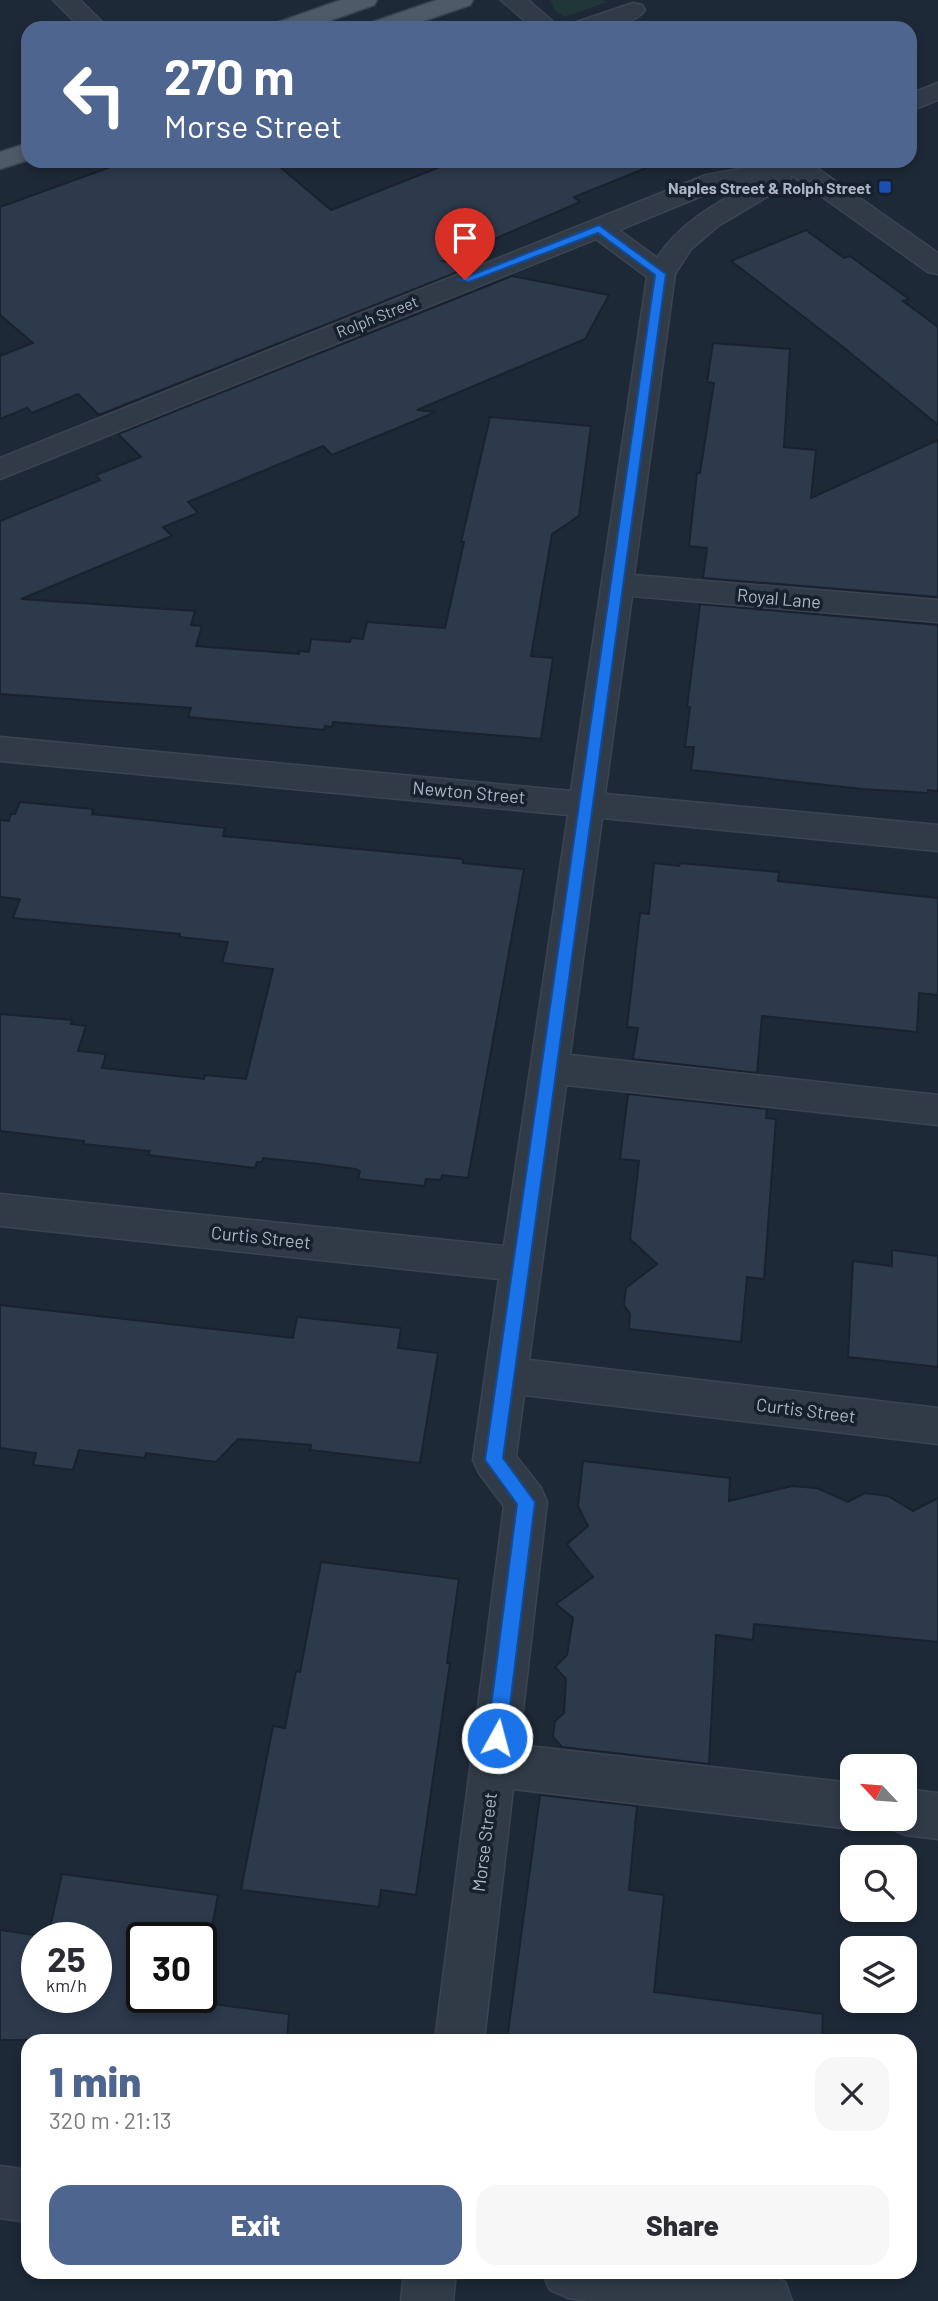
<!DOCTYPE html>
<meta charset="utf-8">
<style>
body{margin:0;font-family:Barlow,sans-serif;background:#f7f7f7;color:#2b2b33;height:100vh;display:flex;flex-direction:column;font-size:26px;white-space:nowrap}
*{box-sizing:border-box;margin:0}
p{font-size:23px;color:#7c7c81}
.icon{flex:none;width:38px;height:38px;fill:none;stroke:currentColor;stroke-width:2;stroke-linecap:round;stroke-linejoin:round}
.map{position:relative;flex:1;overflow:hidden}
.drawer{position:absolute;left:21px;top:2034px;width:896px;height:245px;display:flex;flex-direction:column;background:#fff;border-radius:21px;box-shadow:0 4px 10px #0003}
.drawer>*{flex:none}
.top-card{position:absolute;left:21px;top:21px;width:896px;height:147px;border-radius:21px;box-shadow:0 4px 10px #0003;background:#4d658f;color:#fff;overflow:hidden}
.needle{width:46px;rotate:296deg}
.fabs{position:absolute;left:840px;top:1754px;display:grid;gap:14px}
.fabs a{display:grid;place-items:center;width:77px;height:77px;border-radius:14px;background:#fff;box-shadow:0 4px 10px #0003;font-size:35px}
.speed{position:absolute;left:21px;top:1922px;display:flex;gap:14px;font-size:35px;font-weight:700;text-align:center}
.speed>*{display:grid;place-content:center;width:91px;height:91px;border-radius:50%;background:#fff;box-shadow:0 4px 10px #0003;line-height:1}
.speed small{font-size:18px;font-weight:400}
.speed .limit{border:4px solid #111;border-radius:10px;background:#fff;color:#111}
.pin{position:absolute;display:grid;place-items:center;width:60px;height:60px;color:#fff;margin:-72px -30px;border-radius:50% 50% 50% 0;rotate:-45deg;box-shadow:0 0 7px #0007}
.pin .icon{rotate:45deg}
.me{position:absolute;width:77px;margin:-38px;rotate:7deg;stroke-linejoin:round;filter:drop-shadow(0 0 5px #0008)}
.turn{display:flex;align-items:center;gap:24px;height:147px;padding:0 28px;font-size:32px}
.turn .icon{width:91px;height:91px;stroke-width:2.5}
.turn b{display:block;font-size:49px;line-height:60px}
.round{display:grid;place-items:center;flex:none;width:74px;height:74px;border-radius:21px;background:#f7f7f7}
.head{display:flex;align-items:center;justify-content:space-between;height:119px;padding:0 28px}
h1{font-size:42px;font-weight:800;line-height:52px;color:#4d658f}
.button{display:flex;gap:14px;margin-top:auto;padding:14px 28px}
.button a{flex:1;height:80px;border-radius:21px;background:#4d658f;color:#fff;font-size:28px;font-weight:800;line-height:80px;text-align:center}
.button a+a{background:#f7f7f7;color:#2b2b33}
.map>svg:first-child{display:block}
</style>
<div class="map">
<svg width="938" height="2301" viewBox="0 0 938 2301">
<rect width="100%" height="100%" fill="#1e2937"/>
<path fill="#203638" d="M550,0H603L607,2L565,17L556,11Z"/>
<g fill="#2c3a4c" stroke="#19222e" stroke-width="2" fill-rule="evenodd">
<path d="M127,161H273L331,210L455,161H659V163L574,197L580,202L443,261L470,267L99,415L78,394L32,413L27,408L0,419V356L33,343L0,315V207Z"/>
<path d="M806,230L844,258L850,256L909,299L903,301L938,327V425L843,347L731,261Z"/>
<path d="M512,276L609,295L585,339L417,410L436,412L332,455L323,446L188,502L198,513L163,527L172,536L21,599L195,611L191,625L202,626L196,646L299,654V651L309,652L311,639L350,642L351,638L363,639L367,622L445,628L464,542H461L490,417L591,426L579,516L552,534L531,656L553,658L541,739L333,722L332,727L325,726L324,730L188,717L191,708L0,694V521L100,480L96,475L141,457L118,434Z"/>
<path d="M713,343L790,349L784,447L816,450L811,498L938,440V597L703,578L707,548L689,546L697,473H700L714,383L707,382Z"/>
<path d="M700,604L938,625V791L928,790V793L862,789L691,770L694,747H685L690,707H687Z"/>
<path d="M20,802L93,809L92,814L225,828L223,836L463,859V863L524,869L468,1178L442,1175L441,1180L426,1179L424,1186L358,1179L360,1171L355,1169L311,1163L263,1158L262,1162H257L255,1168L148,1155L150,1151L83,1144L84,1141L0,1131V1014L72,1020L71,1024L86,1026L78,1051L106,1054L102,1068L204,1079L205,1075L246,1079L273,969L222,963L228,942L179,937L180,934L13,918L20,899L0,897V820L9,821L11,814H15Z"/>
<path d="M654,863L679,866L680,863L779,872L778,881L938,898V995L919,993L917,1032L762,1016L757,1073L633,1059L638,1028L627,1027L640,913L649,914Z"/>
<path d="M628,1094L767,1109L766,1118L776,1119L764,1279L747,1277L741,1342L629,1329L630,1314L624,1305L626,1288L657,1264L630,1239L639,1161L620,1159Z"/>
<path d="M892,1250L938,1256V1367L848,1357L853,1261L892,1266Z"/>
<path d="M0,1305L293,1338L297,1317L401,1328L398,1348L438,1353L420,1463L310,1450L311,1445L238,1439L216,1462L146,1453L145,1458L79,1450L73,1470L33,1465L36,1453L0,1448Z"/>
<path d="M583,1461L730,1478L729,1501L792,1486L817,1488L848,1502L865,1493L888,1496L913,1511L938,1498V1642L754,1624L753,1640L716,1635L709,1764L562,1747L553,1737L555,1721L564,1713L566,1679L555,1667L567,1655L573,1618L556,1604L593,1577L567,1544L588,1526L578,1506Z"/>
<path d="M321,1562L459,1579L447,1663H450L416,1895L381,1890L379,1907L241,1890L273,1726L285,1728L296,1671L300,1672Z"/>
<path d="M540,1795L637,1806L629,1890L664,1895L654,1992L823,2014L822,2040H507Z"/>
<path d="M62,1874L218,1895L201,1983V1937H142V1997H199L198,2002L289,2014L287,2040H0V1930L48,1937ZM37,1937H96V1997H37Z"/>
</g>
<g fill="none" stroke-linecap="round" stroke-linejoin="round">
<g stroke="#3b4451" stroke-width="3">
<g id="minor">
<path d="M53,0H80L108,28H81Z"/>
<path d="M501,0H528L560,28H533Z"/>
<path d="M633,3L642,5L645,10C632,29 591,28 571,28L574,23Z"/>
<path d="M938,83V100L910,111V94Z"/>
<path d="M760,161H807L938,253V274L928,272L793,176H790L791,179L787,185L718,226L691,249L675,274L634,575L938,600V622L632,596L605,794L938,825V851L602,818L570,1055L938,1095V1125L566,1085L529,1360L938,1408V1444L524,1395L516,1456L541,1488L547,1502L519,1745L852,1783V1818H870L868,1822L852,1829L513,1789L484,2040H435L504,1506L479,1473L473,1460L499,1279L0,1226V1194L504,1246L568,815L0,761V737L571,791L647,277L596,239L0,479V458L706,175L762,165ZM752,183C716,204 680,222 657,258L619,230L721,188Z"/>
<path d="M905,1789L938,1793V1839L905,1835L889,1828L884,1818H905Z"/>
<path d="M0,2166L28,2170V2222L0,2218Z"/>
<path d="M404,2272H456L453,2301H401Z"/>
<path d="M542,2272H743L766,2275L785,2282L792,2301H588L568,2298L550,2290Z"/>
</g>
</g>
<g stroke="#3b4451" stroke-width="3">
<g id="major">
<path d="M341,0H377L374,5L309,28H273L276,23Z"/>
<path d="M437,0H473L470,5L403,28H367L370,23Z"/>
<path d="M28,143V160L0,169V152Z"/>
</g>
</g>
<use href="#minor" fill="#313b48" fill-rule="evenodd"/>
<use href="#major" fill="#4f5a68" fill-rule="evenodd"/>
</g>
<path fill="#1a73e8" stroke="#114b97" stroke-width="2" d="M599,225L666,274L503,1458L535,1502L506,1738L503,1744L497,1747L490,1744L487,1738L517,1504L485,1460L655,275L598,233L469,282L459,280Z"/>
<rect fill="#1a4fb4" stroke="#17202c" stroke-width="2.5" x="878" y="180" width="14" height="14" rx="3.5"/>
<g text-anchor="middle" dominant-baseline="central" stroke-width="7" stroke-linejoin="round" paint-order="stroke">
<g font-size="16" font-weight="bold" fill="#abb5c5" stroke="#17202c" text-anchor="end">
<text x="871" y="187">Naples Street &amp; Rolph Street</text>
</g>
<g font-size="16" fill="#abb5c5" stroke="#17202c">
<text transform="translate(377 316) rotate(-22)">Rolph Street</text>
</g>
<g font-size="18" fill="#abb5c5" stroke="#17202c">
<text transform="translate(779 598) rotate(5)">Royal Lane</text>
<text transform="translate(469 792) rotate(5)">Newton Street</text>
<text transform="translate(261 1237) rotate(6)">Curtis Street</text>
<text transform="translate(806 1410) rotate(7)">Curtis Street</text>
<text transform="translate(484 1842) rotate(-83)">Morse Street</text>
</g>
</g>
</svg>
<div class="fabs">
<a><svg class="needle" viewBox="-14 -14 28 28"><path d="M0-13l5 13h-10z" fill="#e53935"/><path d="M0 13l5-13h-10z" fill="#7c7c81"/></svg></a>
<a><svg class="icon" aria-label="search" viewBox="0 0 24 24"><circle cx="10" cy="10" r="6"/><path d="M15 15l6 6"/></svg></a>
<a><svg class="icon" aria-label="layers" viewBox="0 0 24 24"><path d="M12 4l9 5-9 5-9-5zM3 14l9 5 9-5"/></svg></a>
</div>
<div class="speed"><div>25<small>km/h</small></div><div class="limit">30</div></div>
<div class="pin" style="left:465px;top:280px;background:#d93025"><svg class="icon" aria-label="arrive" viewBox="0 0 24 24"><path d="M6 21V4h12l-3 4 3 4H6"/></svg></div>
<svg class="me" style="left:497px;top:1738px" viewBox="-20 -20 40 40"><circle r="17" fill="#1a73e8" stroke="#fff" stroke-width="3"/><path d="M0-11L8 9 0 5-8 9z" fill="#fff"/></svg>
<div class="top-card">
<div class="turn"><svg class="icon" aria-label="left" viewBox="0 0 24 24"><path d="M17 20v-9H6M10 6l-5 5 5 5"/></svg><div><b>270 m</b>Morse Street</div></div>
</div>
<section class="drawer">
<div class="head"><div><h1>1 min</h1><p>320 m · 21:13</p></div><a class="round"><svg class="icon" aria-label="close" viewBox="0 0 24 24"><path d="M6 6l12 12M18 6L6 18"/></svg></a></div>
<div class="button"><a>Exit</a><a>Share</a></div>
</section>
</div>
